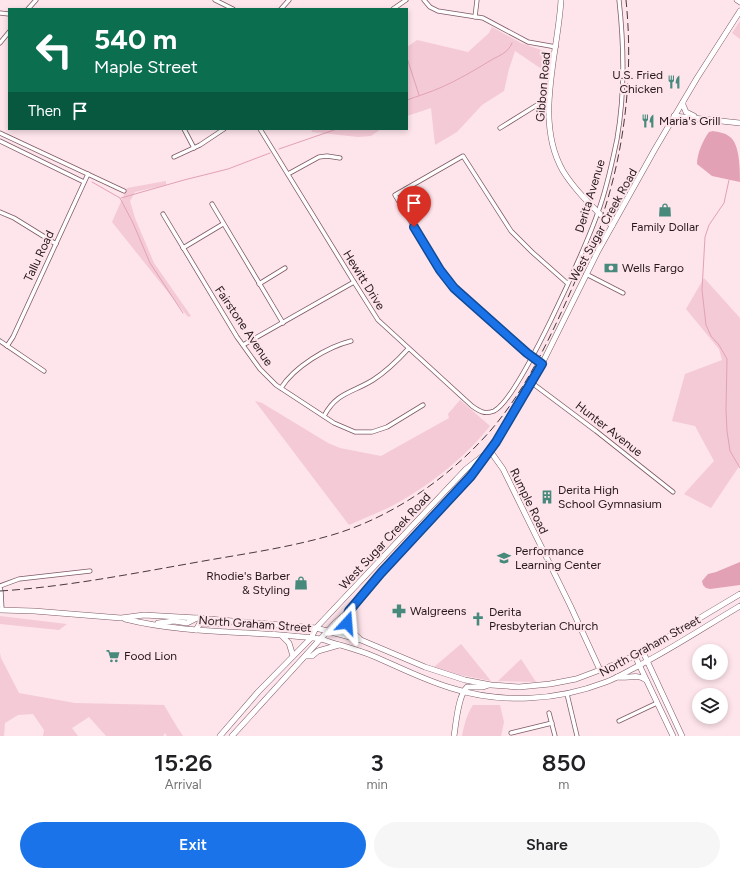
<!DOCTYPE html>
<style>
body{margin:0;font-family:Figtree,sans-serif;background:#f6f6f6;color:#202124;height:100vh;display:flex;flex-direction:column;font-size:15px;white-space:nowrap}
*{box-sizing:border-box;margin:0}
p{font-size:13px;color:#757577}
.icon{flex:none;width:22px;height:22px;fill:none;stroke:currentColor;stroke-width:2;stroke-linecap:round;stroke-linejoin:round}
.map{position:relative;height:736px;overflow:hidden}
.details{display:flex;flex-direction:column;background:#fff;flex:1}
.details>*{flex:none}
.hud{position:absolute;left:8px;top:8px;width:400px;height:122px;border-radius:0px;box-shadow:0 2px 6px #0003;background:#0b6e4f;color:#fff;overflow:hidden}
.tools{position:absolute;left:692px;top:644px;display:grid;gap:8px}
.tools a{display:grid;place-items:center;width:36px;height:36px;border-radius:50%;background:#fff;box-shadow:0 2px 6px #0003;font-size:20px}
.pin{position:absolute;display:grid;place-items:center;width:34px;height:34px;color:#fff;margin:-41px -17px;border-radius:50% 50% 50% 0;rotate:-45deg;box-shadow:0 0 4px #0007}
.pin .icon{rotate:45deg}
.me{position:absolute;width:44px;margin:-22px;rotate:19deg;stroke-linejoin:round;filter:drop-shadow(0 0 3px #0008)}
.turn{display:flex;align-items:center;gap:14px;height:84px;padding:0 20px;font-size:18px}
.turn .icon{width:52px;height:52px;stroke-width:2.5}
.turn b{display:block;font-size:28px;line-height:34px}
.then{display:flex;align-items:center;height:38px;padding:0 20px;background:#0003;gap:8px;font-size:15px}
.eta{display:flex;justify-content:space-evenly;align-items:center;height:68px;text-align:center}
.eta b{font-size:24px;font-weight:600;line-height:28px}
.primary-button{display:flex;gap:8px;margin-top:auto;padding:8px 20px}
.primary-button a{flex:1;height:46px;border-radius:24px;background:#1a73e8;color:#fff;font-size:16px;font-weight:600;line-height:46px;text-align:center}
.primary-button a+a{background:#f6f6f6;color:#202124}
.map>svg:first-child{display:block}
</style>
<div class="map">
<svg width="740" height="736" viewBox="0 0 740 736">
<rect width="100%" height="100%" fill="#fee4eb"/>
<g fill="#f4cad6">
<path d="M740,21V39L732,33Z"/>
<path d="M492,27L521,43L547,52L548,57L546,72L515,51L509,69L504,91L482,105L457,132L435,145L431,108L407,116V47L417,40L468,52L489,33Z"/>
<path d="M311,129H381L371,136L358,137L312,132Z"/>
<path d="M166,181V185L135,192L130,201L135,218L154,263L191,316L188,317L112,222L127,188Z"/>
<path d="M704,278L740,318V465L711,508L684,494L714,461L695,426L672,421L685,374L722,360L719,349L686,309Z"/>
<path d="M460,400L490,426C463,460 426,488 388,508C375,514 362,519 349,525L255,401L262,403L328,443L340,448L381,456L449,418L448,414Z"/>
<path d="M0,616L67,624L59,630L0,624Z"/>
<path d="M461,644L491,681L460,675L434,667Z"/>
<path d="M0,653L1,658L19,693L75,703L164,705L177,727L183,736H167L165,733L163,736H106L89,717L72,728L78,736H43L44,730L33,714L18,715L5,723L4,736H0Z"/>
<path d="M521,659L536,682L498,681Z"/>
<path d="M473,705H500L504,722L501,736H462C464,725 467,714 473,705Z"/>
</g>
<g fill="#e3a1b6">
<path d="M713,131C718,132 726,133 730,137C740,144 740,171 740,182L712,176L697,164C697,154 703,140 709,132Z"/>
<path d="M740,562V585L710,589L706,588L703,585L702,581L708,574L716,572Z"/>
</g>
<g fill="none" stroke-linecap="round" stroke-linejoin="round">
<g stroke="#e3a1b6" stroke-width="1">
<path d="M407,58L419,95"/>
<path d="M407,100C418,96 431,92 442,87C458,80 473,71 488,62C497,56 508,54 512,43"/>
<path d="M279,149L337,129"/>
<path d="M729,180L724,203L709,225L705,237L702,290L706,325L711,336L719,345L727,359L726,410L727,431L730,451L740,468"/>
<path d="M92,182L120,198L133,223L150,263L183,313"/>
<path d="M121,198L184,180L228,169L270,153"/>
</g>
<g stroke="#7d5964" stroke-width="5">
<g id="street">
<path d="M215,0L233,9"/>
<path d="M424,0L430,7L438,11L483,18L528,42L556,47"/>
<path d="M28,9L36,0"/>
<path d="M281,9L289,0"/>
<path d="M393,9L406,0"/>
<path d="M0,13L9,14"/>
<path d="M475,17L477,0"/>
<path d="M0,43L9,32"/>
<path d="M500,128L545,100L549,98"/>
<path d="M184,129L194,148"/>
<path d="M260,129L354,282L378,320L472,406C479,411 485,415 494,411C519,399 587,245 598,212C607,188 612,163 617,139C625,94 624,45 619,0"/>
<path d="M0,133L124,191"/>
<path d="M0,141L84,182"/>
<path d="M174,157L200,145L224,129"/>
<path d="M288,174L319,157L327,156L340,158"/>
<path d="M212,204L283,323"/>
<path d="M0,212L14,218L56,244"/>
<path d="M163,214L237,337L260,369L276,385L334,423L355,432H372L387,427L423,405"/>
<path d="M183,248L223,224"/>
<path d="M586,274L623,293"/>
<path d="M259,284L285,268"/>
<path d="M0,341L44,371"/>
<path d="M243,345L354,282"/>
<path d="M7,346L13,337L88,174"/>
<path d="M542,364L527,353L454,288L432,257L395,195L463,156L511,231L532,252L567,283"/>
<path d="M532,383L596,431L673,492"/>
<path d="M281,388C294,367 327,347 351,341"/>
<path d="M324,416C337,392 352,393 373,380C387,371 398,360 408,349"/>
<path d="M0,586L19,579L90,571"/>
<path d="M0,588L1,591L2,610"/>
<path d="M567,694L577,736"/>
<path d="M549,713L555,736"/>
<path d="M619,721L657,703"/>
<path d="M511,733L552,723"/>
</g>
</g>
<g stroke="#7d5964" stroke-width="6">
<g id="secondary">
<path d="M561,0C558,54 534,121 563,171C576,192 595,209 612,226"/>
<path d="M737,0L740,2"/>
<path d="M683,102V105L686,112L694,116"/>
<path d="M674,116L740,123"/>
<path d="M488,452L493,455L503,469L570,605L600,670"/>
<path d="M0,610L34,611L121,618L144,615L197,618L316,628L361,640L425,667L465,680L491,685L519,687L550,684L576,679L616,664L643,652L740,594"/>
<path d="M348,612C345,623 350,631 359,638"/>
<path d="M125,619C189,635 256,630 321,639C338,645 356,649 373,656C399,667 424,680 451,688C501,704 557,701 606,682C617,678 628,671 638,666C673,648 706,626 740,606"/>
<path d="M158,623L174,621L187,623L197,618"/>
<path d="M196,630L200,623L216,624L229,623"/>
<path d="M282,636L289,643L293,656"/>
<path d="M643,652L682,736"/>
<path d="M306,656H312L318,651L339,645"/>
<path d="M635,656L673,736"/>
<path d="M617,677C628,679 637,673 646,680"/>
<path d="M220,736L258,692L311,638L316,628L466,469L484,455"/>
<path d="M232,736L335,623L349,611L381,573L471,476L496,442L536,376L598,251L655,149L697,78L740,11"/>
<path d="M454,736C456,724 458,695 467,687H483L489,685"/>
</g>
</g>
<use href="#street" stroke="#fff" stroke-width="3.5"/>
<use href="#secondary" stroke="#fff" stroke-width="5"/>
<path stroke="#49393d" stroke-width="1" stroke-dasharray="8 4" stroke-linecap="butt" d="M0,591C63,587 125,575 187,564C235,555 284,549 332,535C393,517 450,477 491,430C539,374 566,300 596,234C624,160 634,78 626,0"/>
</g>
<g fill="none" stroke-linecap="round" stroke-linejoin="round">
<g stroke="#114b97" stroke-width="10">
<path id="route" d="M347,623V616L349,611L381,573L471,476L496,442L542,364L527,353L454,288L440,270L414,227"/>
</g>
<use href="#route" stroke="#1a73e8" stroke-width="7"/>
</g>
<defs>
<g id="restaurant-bare" transform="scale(1.08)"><path d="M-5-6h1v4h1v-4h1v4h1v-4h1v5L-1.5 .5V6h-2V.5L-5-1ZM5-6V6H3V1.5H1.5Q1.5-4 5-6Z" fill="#478a7c" stroke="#fee4eb" stroke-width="2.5" paint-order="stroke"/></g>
<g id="shop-bare" transform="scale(1.08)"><path d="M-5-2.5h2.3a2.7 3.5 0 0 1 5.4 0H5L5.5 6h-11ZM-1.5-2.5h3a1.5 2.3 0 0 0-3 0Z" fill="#478a7c" stroke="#fee4eb" stroke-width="2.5" paint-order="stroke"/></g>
<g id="bank-bare" transform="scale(1.08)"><path d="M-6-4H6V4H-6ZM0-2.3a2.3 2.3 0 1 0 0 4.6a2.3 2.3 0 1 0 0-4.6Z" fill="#478a7c" stroke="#fee4eb" stroke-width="2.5" paint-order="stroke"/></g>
<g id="building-bare" transform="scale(1.08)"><path d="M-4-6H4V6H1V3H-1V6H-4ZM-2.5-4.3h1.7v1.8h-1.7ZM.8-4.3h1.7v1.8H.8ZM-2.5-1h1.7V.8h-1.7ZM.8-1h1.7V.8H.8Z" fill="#478a7c" stroke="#fee4eb" stroke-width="2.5" paint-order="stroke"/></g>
<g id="school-bare" transform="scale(1.08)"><path d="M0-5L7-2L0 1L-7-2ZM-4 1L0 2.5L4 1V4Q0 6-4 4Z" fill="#478a7c" stroke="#fee4eb" stroke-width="2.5" paint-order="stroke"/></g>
<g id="pharmacy-bare" transform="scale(1.08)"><path d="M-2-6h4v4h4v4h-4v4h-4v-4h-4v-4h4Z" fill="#478a7c" stroke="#fee4eb" stroke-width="2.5" paint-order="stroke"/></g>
<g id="church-bare" transform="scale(1.08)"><path d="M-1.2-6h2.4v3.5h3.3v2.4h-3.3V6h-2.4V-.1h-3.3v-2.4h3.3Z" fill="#478a7c" stroke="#fee4eb" stroke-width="2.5" paint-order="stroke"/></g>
<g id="supermarket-bare" transform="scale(1.08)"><path d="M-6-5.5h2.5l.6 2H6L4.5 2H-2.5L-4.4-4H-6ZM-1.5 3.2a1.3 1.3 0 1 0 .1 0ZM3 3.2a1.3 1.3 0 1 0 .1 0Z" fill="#478a7c" stroke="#fee4eb" stroke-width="2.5" paint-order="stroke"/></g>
</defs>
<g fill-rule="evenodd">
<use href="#restaurant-bare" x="674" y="82"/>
<use href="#restaurant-bare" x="648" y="121"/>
<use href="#shop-bare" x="665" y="210"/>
<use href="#bank-bare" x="611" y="268"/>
<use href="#building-bare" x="547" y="497"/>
<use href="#school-bare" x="504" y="558"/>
<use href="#shop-bare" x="301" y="583"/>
<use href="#pharmacy-bare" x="399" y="611"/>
<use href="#church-bare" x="478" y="619"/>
<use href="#supermarket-bare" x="113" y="656"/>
</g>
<g text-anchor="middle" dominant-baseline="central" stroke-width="4" stroke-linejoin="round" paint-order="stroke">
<g font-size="12" fill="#26181c" stroke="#fee4eb" text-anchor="start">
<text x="663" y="75" text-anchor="end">U.S. Fried<tspan x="663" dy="14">Chicken</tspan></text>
<text x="659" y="121">Maria's Grill</text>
<text x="665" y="227" text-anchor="middle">Family Dollar</text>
<text x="622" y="268">Wells Fargo</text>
<text x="558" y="490">Derita High<tspan x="558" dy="14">School Gymnasium</tspan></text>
<text x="515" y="551">Performance<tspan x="515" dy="14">Learning Center</tspan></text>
<text x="290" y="576" text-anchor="end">Rhodie's Barber<tspan x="290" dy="14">&amp; Styling</tspan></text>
<text x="410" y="611">Walgreens</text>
<text x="489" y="612">Derita<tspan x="489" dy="14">Presbyterian Church</tspan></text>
<text x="124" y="656">Food Lion</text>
</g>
<g font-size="12" fill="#26181c" stroke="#fee4eb">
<text transform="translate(543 87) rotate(-85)">Gibbon Road</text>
<text transform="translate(590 196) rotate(-73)">Derita Avenue</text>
<text transform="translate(603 225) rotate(-61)">West Sugar Creek Road</text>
<text transform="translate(39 256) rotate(-65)">Tallu Road</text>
<text transform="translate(364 280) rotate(58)">Hewitt Drive</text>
<text transform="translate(244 326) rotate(56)">Fairstone Avenue</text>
<text transform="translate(609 429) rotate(38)">Hunter Avenue</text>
<text transform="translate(529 501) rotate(64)">Rumple Road</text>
<text transform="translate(385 541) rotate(-47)">West Sugar Creek Road</text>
<text transform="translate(255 624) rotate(4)">North Graham Street</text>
<text transform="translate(650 646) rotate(-29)">North Graham Street</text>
</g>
</g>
</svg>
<div class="tools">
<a><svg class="icon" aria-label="sound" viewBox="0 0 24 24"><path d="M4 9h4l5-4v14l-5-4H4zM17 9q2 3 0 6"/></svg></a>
<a><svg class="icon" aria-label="layers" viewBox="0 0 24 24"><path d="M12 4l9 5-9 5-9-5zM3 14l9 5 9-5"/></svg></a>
</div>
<div class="pin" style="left:414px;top:227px;background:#d93025"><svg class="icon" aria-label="arrive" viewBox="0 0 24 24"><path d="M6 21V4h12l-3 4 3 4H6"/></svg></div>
<svg class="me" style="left:347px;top:623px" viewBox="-20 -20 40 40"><path d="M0-17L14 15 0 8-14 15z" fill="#1a73e8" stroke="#fff" stroke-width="4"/></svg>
<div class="hud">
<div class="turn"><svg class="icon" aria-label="left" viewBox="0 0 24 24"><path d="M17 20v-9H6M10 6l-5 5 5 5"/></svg><div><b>540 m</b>Maple Street</div></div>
<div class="then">Then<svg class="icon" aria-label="arrive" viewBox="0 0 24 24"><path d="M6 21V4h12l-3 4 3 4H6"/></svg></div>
</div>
</div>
<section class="details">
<div class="eta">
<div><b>15:26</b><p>Arrival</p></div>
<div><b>3</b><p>min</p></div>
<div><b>850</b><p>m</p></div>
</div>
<div class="primary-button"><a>Exit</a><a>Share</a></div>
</section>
